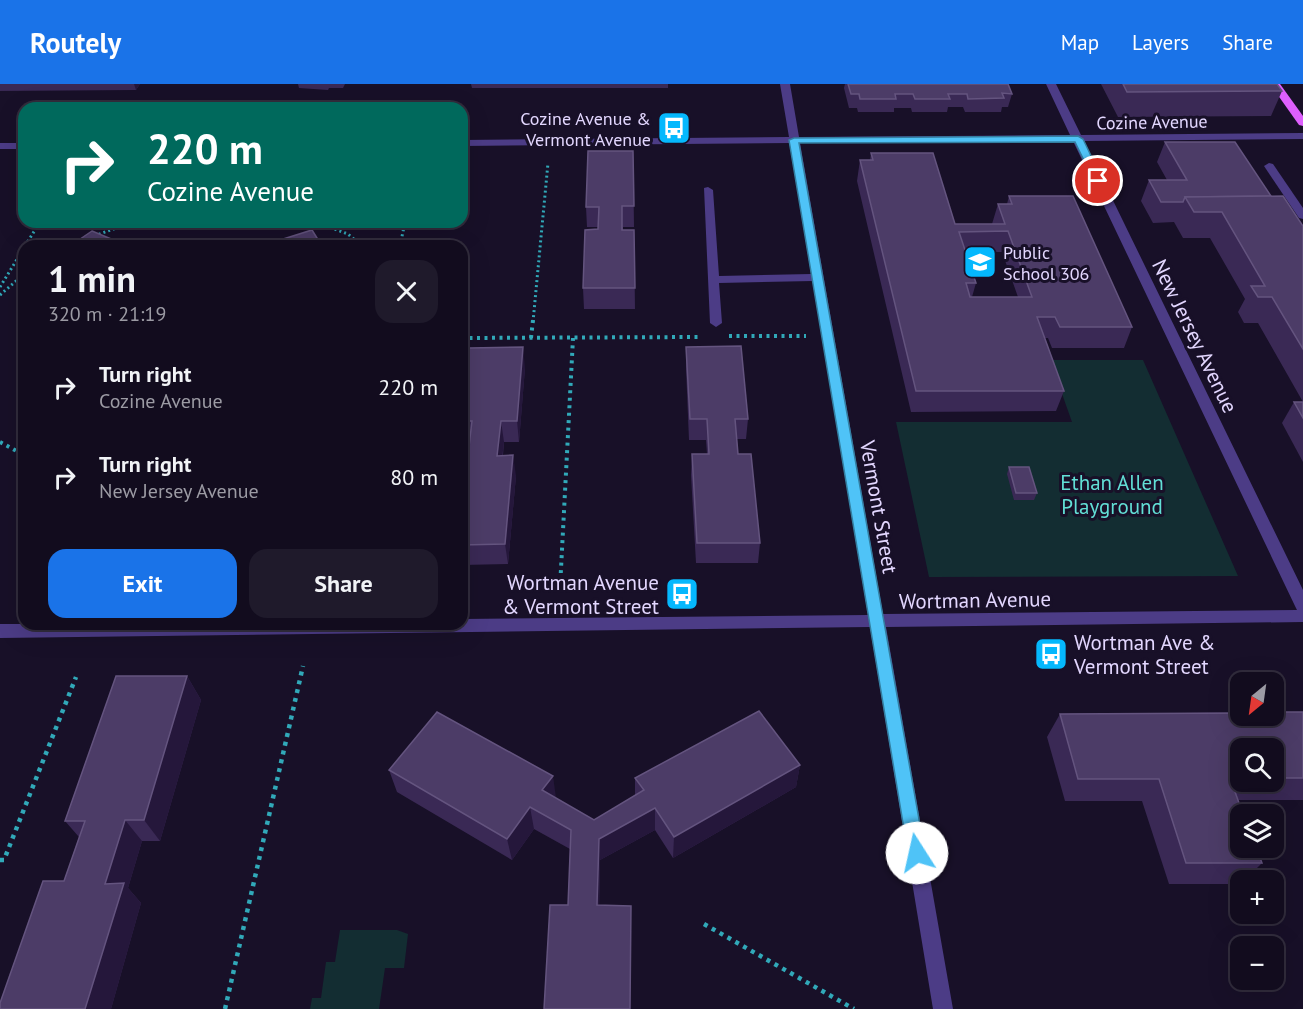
<!DOCTYPE html>
<meta charset="utf-8">
<style>
body{margin:0;font-family:"PT Sans",sans-serif;background:#1f1a2b;color:#f1f3f6;height:100vh;display:flex;flex-direction:column;font-size:22px;white-space:nowrap}
*{box-sizing:border-box;margin:0}
p{font-size:20px;color:#9c9ba4}
.icon{flex:none;width:33px;height:33px;fill:none;stroke:currentColor;stroke-width:2;stroke-linecap:round;stroke-linejoin:round}
.map{position:relative;flex:1;overflow:hidden}
.drawer{position:absolute;left:18px;top:156px;width:450px;height:390px;display:flex;flex-direction:column;background:#120c1e;border-radius:18px;box-shadow:0 6px 24px #0002,0 0 0 2px #312c3c}
.drawer>*{flex:none}
.banner{position:absolute;left:18px;top:18px;width:450px;height:126px;border-radius:18px;box-shadow:0 6px 24px #0002,0 0 0 2px #312c3c;background:#00695c;color:#fff;overflow:hidden}
.needle{width:39px;rotate:209deg}
.controls{position:absolute;left:1230px;top:588px;display:grid;gap:12px}
.controls a{display:grid;place-items:center;width:54px;height:54px;border-radius:12px;background:#120c1e;box-shadow:0 6px 24px #0002,0 0 0 2px #312c3c;font-size:30px}
.pin{position:absolute;display:grid;place-items:center;width:51px;height:51px;color:#fff;margin:-26px;border:3px solid #fff;border-radius:50%;box-shadow:0 2px 6px #0007}
.me{position:absolute;width:66px;margin:-33px;rotate:350deg;stroke-linejoin:round;filter:drop-shadow(0 0 4px #0008)}
.turn{display:flex;align-items:center;gap:21px;height:126px;padding:0 30px;font-size:27px}
.turn .icon{width:78px;height:78px;stroke-width:2.5}
.turn b{display:block;font-size:42px;line-height:51px}
.round{display:grid;place-items:center;flex:none;width:63px;height:63px;border-radius:18px;background:#1f1a2b}
.overview{display:flex;align-items:center;justify-content:space-between;height:102px;padding:0 30px}
h1{font-size:36px;font-weight:700;line-height:45px}
.action{display:flex;gap:12px;margin-top:auto;padding:12px 30px}
.action a{flex:1;height:69px;border-radius:18px;background:#1a73e8;color:#fff;font-size:24px;font-weight:700;line-height:69px;text-align:center}
.action a+a{background:#1f1a2b;color:#f1f3f6}
ul{padding:0;list-style:none}
li{display:flex;align-items:center;gap:18px;height:90px;padding:0 30px}
li div{flex:1}
li b{display:block;font-size:22px}
li em{font-style:normal}
header{display:flex;align-items:center;gap:36px;box-sizing:border-box;height:84px;padding:0 30px;background:#1a73e8;color:#fff}
header strong{font-size:28px}
nav{display:flex;gap:33px;margin-inline-start:auto;font-size:21px}
.map>svg:first-child{display:block}
</style>
<header>
<strong>Routely</strong>
<nav><a>Map</a><a>Layers</a><a>Share</a></nav>
</header>
<div class="map">
<svg width="1303" height="925" viewBox="0 0 1303 925">
<rect width="100%" height="100%" fill="#181028"/>
<g fill="#132d32">
<path d="M1050,276H1143L1238,492L929,493L896,338H1072Z"/>
<path d="M340,846H397L408,850L404,884H385L379,925H310L312,914H321L326,878H335Z"/>
</g>
<g fill="none" stroke-linecap="round" stroke-linejoin="round">
<g stroke="#31a9b9" stroke-width="3" stroke-dasharray="2 3" stroke-linecap="butt">
<path d="M316,138L348,150L362,162"/>
<path d="M94,152L133,138"/>
<path d="M25,162L40,138"/>
<path d="M69,162L78,157"/>
<path d="M400,162L405,138"/>
<path d="M0,203L24,164"/>
<path d="M0,211L24,190"/>
<path d="M533,238L548,79"/>
</g>
<g stroke="#31a9b9" stroke-width="4" stroke-dasharray="3 4.5" stroke-linecap="butt">
<path d="M729,252H806"/>
<path d="M462,254L701,253"/>
<path d="M531,254L533,236"/>
<path d="M0,358L24,371"/>
<path d="M560,504L573,254"/>
</g>
<g stroke="#31a9b9" stroke-width="4.5" stroke-dasharray="4 5" stroke-linecap="butt">
<path d="M0,776H4L76,593"/>
<path d="M704,840L854,925"/>
<path d="M225,925L303,582"/>
</g>
<g fill="#4c3c86" fill-rule="evenodd">
<path d="M780,0H790L799,53L1070,51L1046,0H1056L1081,51L1303,49V55L1084,57L1303,506V538L886,543L953,925H933L870,543L0,554V540H462V535L868,531L813,197L719,199L722,239L716,243L710,239L704,104L708,103L713,106L719,192L811,190L790,59L462,62V56L789,53ZM1073,57L1295,522L1297,526L883,530L800,59Z"/>
<rect x="0" y="59" width="24" height="6"/>
<path d="M1269,79L1273,80L1303,124V135L1299,134L1264,82Z"/>
</g>
<path fill="#de5ffd" fill-rule="evenodd" d="M1270,0H1280L1303,32V42L1299,41Z"/>
</g>
<g fill="#3a2955" fill-rule="evenodd">
<path d="M0,0H140L136,6L0,7Z"/>
<path d="M298,0H345L343,4H329L328,6L299,4Z"/>
<path d="M471,0H668V4H472Z"/>
<path d="M845,0H1008L1012,10L1008,23H1002L1001,28H965L963,23H948L947,28H912L911,24H894V28H858L857,24H849L844,4Z"/>
<path d="M1101,0H1277L1282,7L1271,32L1118,33Z"/>
<path d="M1165,58L1271,112L1303,142V318L1258,239H1244L1238,228L1245,215L1210,154H1183L1174,138L1153,139L1141,117L1149,96H1167L1157,78Z"/>
<path d="M633,67L634,143H623V146H634L635,225H584L583,204L598,143H587L586,123Z"/>
<path d="M871,69L955,140H992L998,120H1007L1009,112L1132,243L1124,264H1052L1048,254H1045L1064,307L1056,327L911,328L857,97L860,76H870ZM966,168H1002L1018,213H972L976,199Z"/>
<path d="M686,263L748,335L746,355H737L738,370L760,459L758,479H696L691,391L692,370H707L706,356H689L686,284Z"/>
<path d="M525,284L519,358H504L503,371L516,392L508,480L462,481V371H468L469,358H463L462,353V316Z"/>
<path d="M1294,318H1303V378L1282,339Z"/>
<path d="M1009,383L1037,409L1034,416H1014L1007,390Z"/>
<path d="M187,592L201,616L160,757H142L128,804L141,819L111,925H0L64,797L79,753L65,737Z"/>
<path d="M1303,628V716H1238L1262,779L1245,796H1240V800H1169L1142,717H1065L1047,653L1060,630ZM1240,664H1274V698H1240Z"/>
<path d="M800,681L796,703L673,774L655,746L600,776L599,821L631,841L630,925H544L568,821L570,765L534,745L512,776L397,708L389,686L556,714L594,736L635,711V694Z"/>
</g>
<g fill="#25173b">
<path d="M134,0H140L136,6Z"/>
<path d="M523,263L525,284L519,358L517,337Z"/>
<path d="M501,337L504,358L500,392L497,372Z"/>
<path d="M513,371L516,392L508,480L505,460Z"/>
<path d="M187,592L201,616L160,757L144,736Z"/>
<path d="M800,681L796,703L673,774L674,753Z"/>
<path d="M553,692L556,714L542,706Z"/>
<path d="M530,723L534,745L512,776L507,755Z"/>
<path d="M655,724V746L600,776L599,841L597,821L599,755Z"/>
<path d="M125,736L142,757L128,804L141,819L111,925H85L105,800Z"/>
</g>
<g fill="#4c3c67" stroke="#64547f" stroke-width="1.5" fill-rule="evenodd">
<path d="M848,0H1008L1012,10L1002,9L1004,14L968,15L967,10H948L950,15H915L913,10H895L896,15H860L859,10H851Z"/>
<path d="M1123,0H1277L1282,7L1127,8Z"/>
<path d="M1165,58H1235L1271,112L1185,113L1183,118H1161L1149,96H1187Z"/>
<path d="M588,67H633L634,122H622V146H634L635,204H583L585,146L598,145L599,123H586Z"/>
<path d="M871,69H933L955,140H1005L998,120H1012L1009,112H1073L1132,243H1060L1055,233H1037L1064,307H916L860,76H873ZM1008,147L1032,213H970L966,199H976L959,148Z"/>
<path d="M1283,112L1303,142V265L1272,213H1258L1251,202H1265L1222,128H1194L1185,113Z"/>
<path d="M312,146L322,162H261Z"/>
<path d="M92,147L128,162H70Z"/>
<path d="M741,262L748,335H735L738,370H751L760,459H697L692,370H709L707,335H690L686,263Z"/>
<path d="M523,263L517,337H501L497,372L513,371L505,460L462,461V371H468L472,337H462V316L469,264Z"/>
<path d="M1294,318H1303V334Z"/>
<path d="M1009,383H1029L1037,409H1016Z"/>
<path d="M116,592H187L144,736H125L105,800L124,799L85,925H0V919L43,797H64L85,737H65Z"/>
<path d="M759,627L800,681L674,753L655,724L599,755L597,821L631,822L630,925H544L550,821H568L571,746L530,723L507,755L389,686L437,628L553,692L542,706L594,736L644,706L635,694Z"/>
<path d="M1274,628H1303V694H1274V664H1240V694H1230L1243,730H1240V764H1256L1262,779H1186L1159,695H1078L1060,630L1240,629V632H1274Z"/>
</g>
<path fill="#4fc3f7" stroke="#337fa1" stroke-width="1.5" d="M1078,52L1083,55L1103,97L1102,99L1094,97L1075,58L799,59L925,769L923,774L917,777L911,774L908,769L789,56L794,54Z"/>
<defs>
<g id="bus-square" transform="scale(1.725)"><rect x="-9" y="-9" width="18" height="18" rx="4" fill="#05b8fd" stroke="#181028"/><path d="M-5-6H5V4H4V6H2V4H-2V6H-4V4H-5ZM-3.5-4V0h7V-4ZM-3.5 1.2v1.5H-2V1.2ZM2 1.2v1.5H3.5V1.2Z" fill="#fff"/></g>
<g id="school-square" transform="scale(1.725)"><rect x="-9" y="-9" width="18" height="18" rx="4" fill="#05b8fd" stroke="#181028"/><path d="M0-5L7-2L0 1L-7-2ZM-4 1L0 2.5L4 1V4Q0 6-4 4Z" fill="#fff"/></g>
</defs>
<g fill-rule="evenodd">
<use href="#bus-square" x="674" y="44"/>
<use href="#school-square" x="980" y="178"/>
<use href="#bus-square" x="682" y="510"/>
<use href="#bus-square" x="1051" y="570"/>
</g>
<g text-anchor="middle" dominant-baseline="central" stroke-width="6" stroke-linejoin="round" paint-order="stroke">
<g font-size="18" fill="#e3d7ff" stroke="#181028" text-anchor="end">
<text x="651" y="34">Cozine Avenue &amp;<tspan x="651" dy="21">Vermont Avenue</tspan></text>
<text x="1003" y="168" text-anchor="start">Public<tspan x="1003" dy="21">School 306</tspan></text>
</g>
<g font-size="18" fill="#e3d7ff" stroke="#181028">
<text transform="translate(1152 38) rotate(-1)">Cozine Avenue</text>
</g>
<g font-size="21" fill="#e3d7ff" stroke="#181028">
<text transform="translate(1195 252) rotate(64)">New Jersey Avenue</text>
<text transform="translate(879 423) rotate(80)">Vermont Street</text>
<text transform="translate(975 516) rotate(-1)">Wortman Avenue</text>
</g>
<g font-size="21" fill="#62dfd6" stroke="#181028">
<text x="1112" y="398">Ethan Allen<tspan x="1112" dy="24">Playground</tspan></text>
</g>
<g font-size="21" fill="#e3d7ff" stroke="#181028" text-anchor="end">
<text x="659" y="498">Wortman Avenue<tspan x="659" dy="24">&amp; Vermont Street</tspan></text>
<text x="1074" y="558" text-anchor="start">Wortman Ave &amp;<tspan x="1074" dy="24">Vermont Street</tspan></text>
</g>
</g>
</svg>
<div class="controls">
<a><svg class="needle" viewBox="-14 -14 28 28"><path d="M0-13l5 13h-10z" fill="#e53935"/><path d="M0 13l5-13h-10z" fill="#9c9ba4"/></svg></a>
<a><svg class="icon" aria-label="search" viewBox="0 0 24 24"><circle cx="10" cy="10" r="6"/><path d="M15 15l6 6"/></svg></a>
<a><svg class="icon" aria-label="layers" viewBox="0 0 24 24"><path d="M12 4l9 5-9 5-9-5zM3 14l9 5 9-5"/></svg></a>
<a>+</a>
<a>−</a>
</div>
<div class="pin" style="left:1098px;top:97px;background:#d93025"><svg class="icon" aria-label="arrive" viewBox="0 0 24 24"><path d="M6 21V4h12l-3 4 3 4H6"/></svg></div>
<svg class="me" style="left:917px;top:769px" viewBox="-20 -20 40 40"><circle r="19" fill="#fff"/><path d="M0-13L10 11 0 6-10 11z" fill="#4fc3f7"/></svg>
<div class="banner">
<div class="turn"><svg class="icon" aria-label="right" viewBox="0 0 24 24"><path d="M7 20v-9h11M14 6l5 5-5 5"/></svg><div><b>220 m</b>Cozine Avenue</div></div>
</div>
<section class="drawer">
<div class="overview"><div><h1>1 min</h1><p>320 m · 21:19</p></div><a class="round"><svg class="icon" aria-label="close" viewBox="0 0 24 24"><path d="M6 6l12 12M18 6L6 18"/></svg></a></div>
<ul>
<li><svg class="icon" aria-label="right" viewBox="0 0 24 24"><path d="M7 20v-9h11M14 6l5 5-5 5"/></svg><div><b>Turn right</b><p>Cozine Avenue</p></div><em>220 m</em></li>
<li><svg class="icon" aria-label="right" viewBox="0 0 24 24"><path d="M7 20v-9h11M14 6l5 5-5 5"/></svg><div><b>Turn right</b><p>New Jersey Avenue</p></div><em>80 m</em></li>
</ul>
<div class="action"><a>Exit</a><a>Share</a></div>
</section>
</div>
